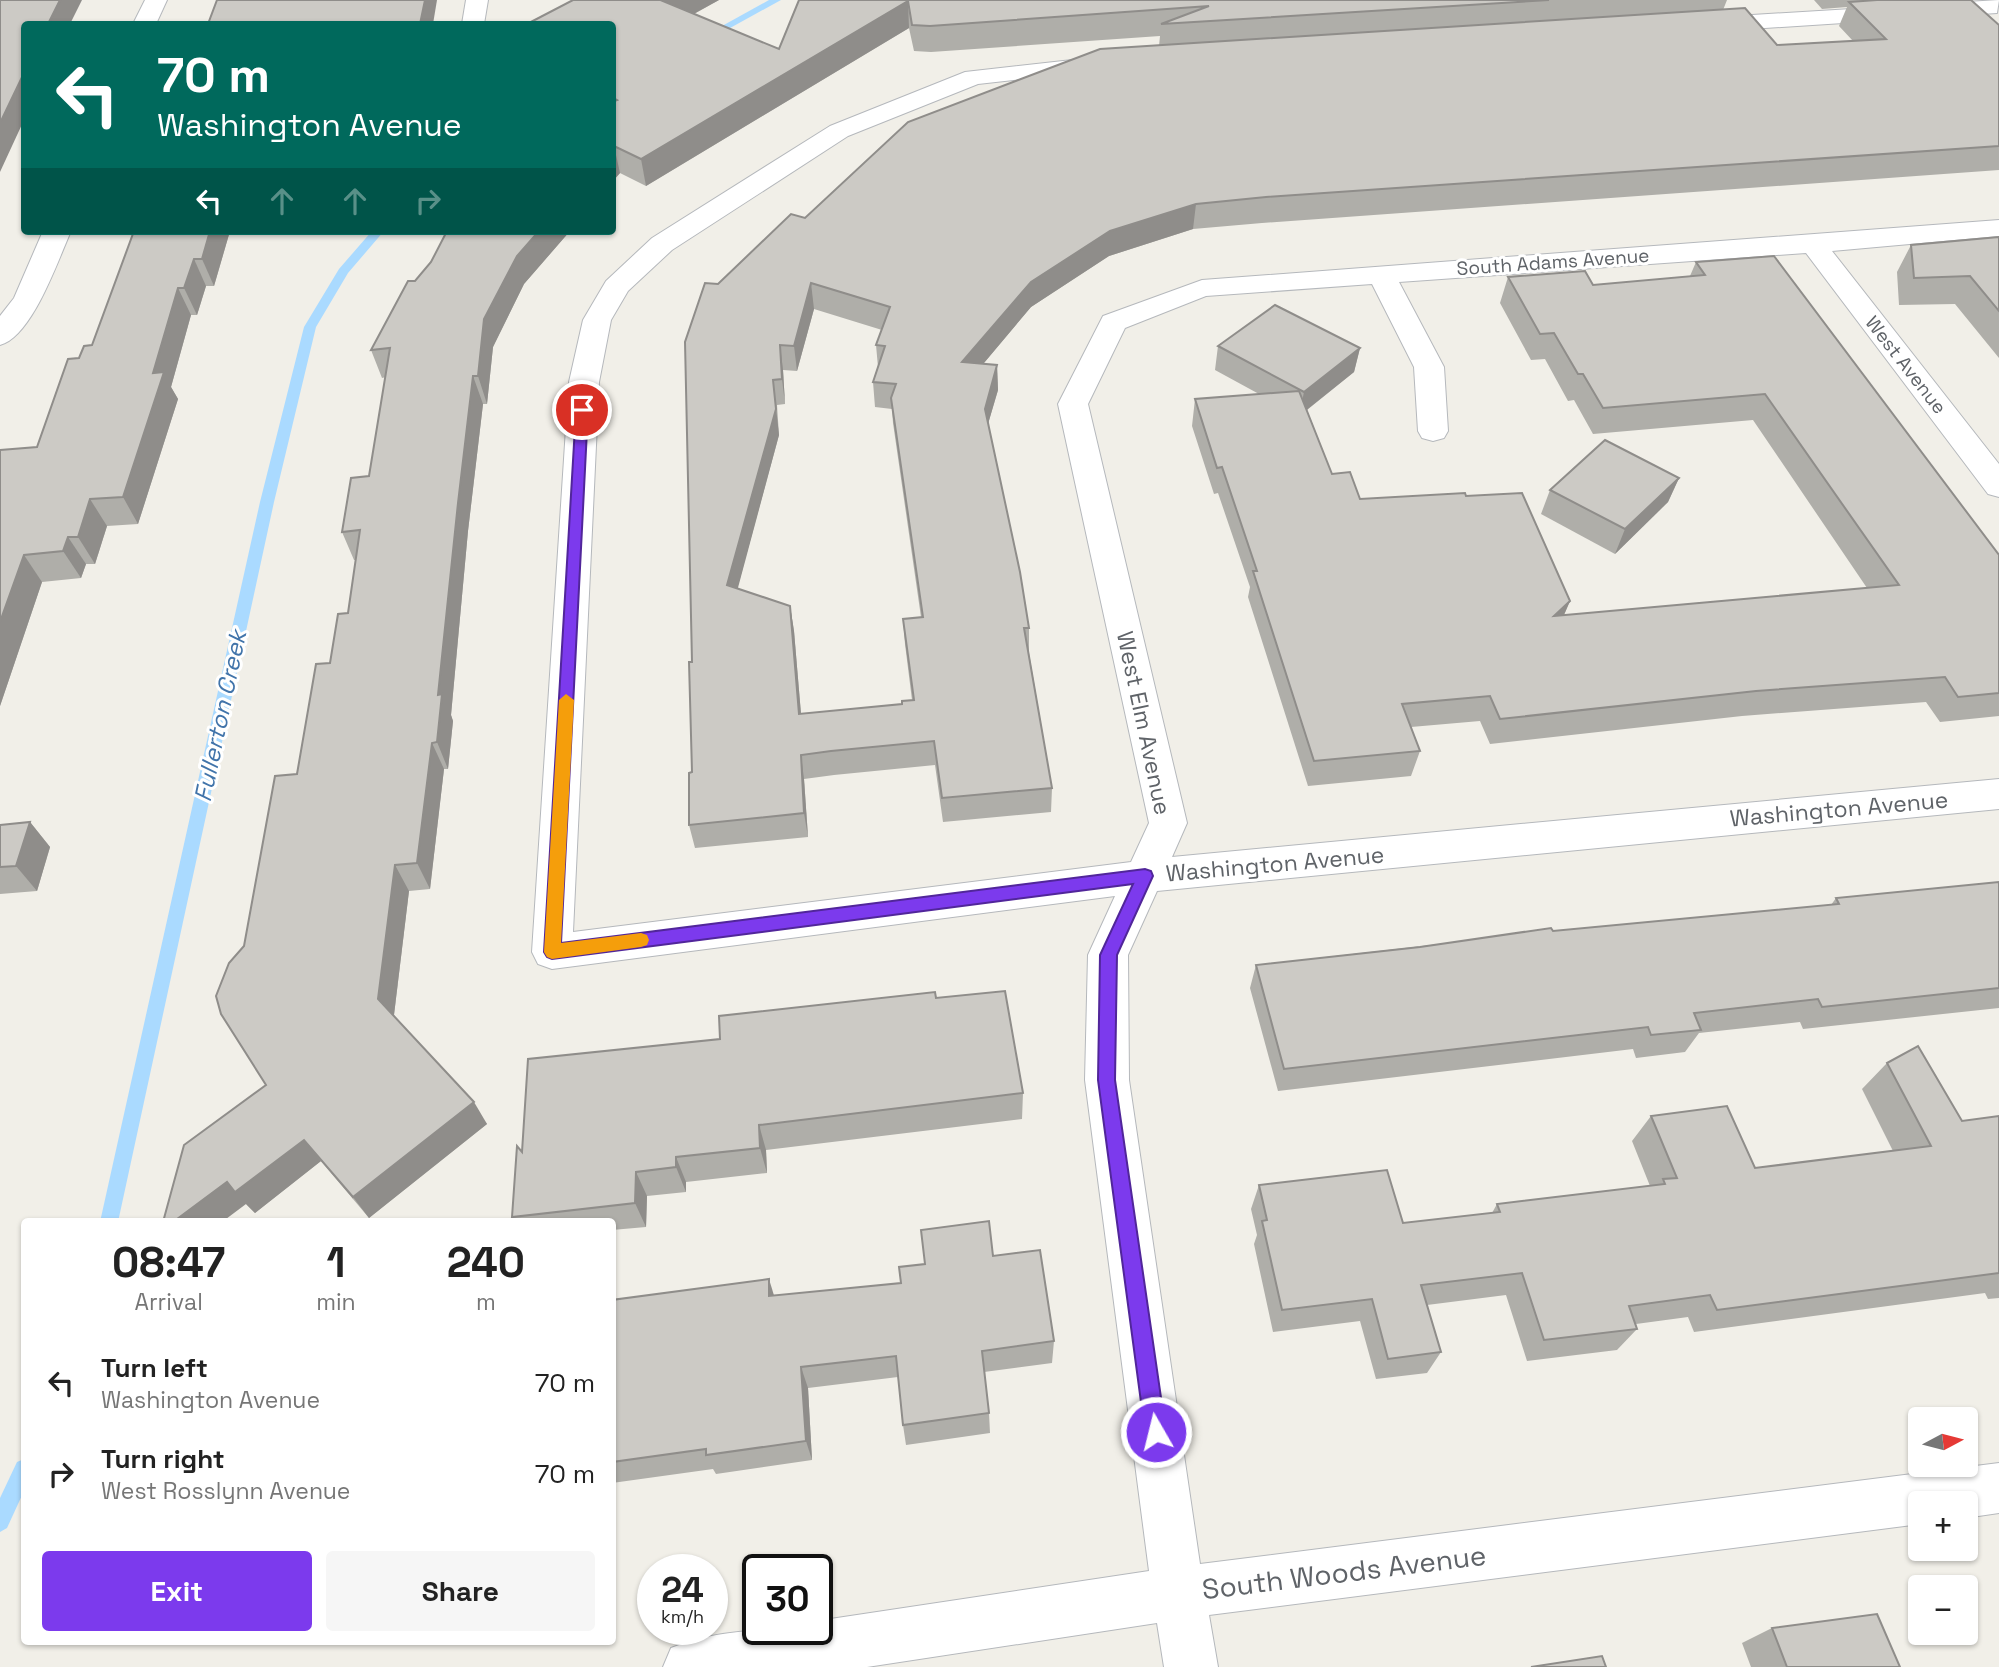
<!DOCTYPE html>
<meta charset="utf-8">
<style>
body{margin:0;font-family:"Space Grotesk",sans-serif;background:#f6f6f6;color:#222;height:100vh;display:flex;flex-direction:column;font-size:26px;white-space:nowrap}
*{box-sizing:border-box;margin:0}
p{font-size:23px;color:#767676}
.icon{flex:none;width:38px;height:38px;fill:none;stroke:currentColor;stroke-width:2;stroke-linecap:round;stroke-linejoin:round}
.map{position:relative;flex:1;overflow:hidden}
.details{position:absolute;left:21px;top:1218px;width:595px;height:427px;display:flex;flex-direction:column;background:#fff;border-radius:7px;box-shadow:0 2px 5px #0004}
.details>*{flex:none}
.top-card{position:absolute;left:21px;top:21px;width:595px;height:214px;border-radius:7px;box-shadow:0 2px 5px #0004;background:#00695c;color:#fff;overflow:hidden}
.needle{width:46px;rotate:83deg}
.tools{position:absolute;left:1908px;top:1407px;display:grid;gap:14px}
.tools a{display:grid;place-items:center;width:70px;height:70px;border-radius:7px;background:#fff;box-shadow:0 2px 5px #0004;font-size:35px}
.speed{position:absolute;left:637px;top:1554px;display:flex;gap:14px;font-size:35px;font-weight:700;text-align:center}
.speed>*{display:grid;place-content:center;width:91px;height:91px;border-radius:50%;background:#fff;box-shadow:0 2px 5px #0004;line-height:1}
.speed small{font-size:18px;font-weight:400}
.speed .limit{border:4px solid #111;border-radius:10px;background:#fff;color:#111}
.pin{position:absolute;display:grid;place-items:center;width:60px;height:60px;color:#fff;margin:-30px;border:4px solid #fff;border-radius:50%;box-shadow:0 2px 7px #0007}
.me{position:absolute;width:77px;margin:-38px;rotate:352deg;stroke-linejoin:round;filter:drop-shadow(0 0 5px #0008)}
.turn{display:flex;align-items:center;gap:24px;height:147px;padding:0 21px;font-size:32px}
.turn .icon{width:91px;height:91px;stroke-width:2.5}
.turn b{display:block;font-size:49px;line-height:60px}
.lanes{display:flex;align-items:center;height:66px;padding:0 21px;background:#0003;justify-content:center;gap:35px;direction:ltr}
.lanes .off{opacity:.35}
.eta{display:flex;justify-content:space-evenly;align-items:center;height:119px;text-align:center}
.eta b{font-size:42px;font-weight:700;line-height:49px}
.button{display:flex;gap:14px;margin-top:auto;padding:14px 21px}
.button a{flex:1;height:80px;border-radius:7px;background:#7c3aed;color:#fff;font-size:28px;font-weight:700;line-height:80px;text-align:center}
.button a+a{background:#f6f6f6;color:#222}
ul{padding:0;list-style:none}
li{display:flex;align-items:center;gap:21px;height:91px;padding:0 21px}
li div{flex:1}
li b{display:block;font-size:26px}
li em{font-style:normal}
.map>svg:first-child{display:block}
</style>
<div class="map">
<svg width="1999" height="1667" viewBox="0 0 1999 1667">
<rect width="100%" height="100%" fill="#f1efe8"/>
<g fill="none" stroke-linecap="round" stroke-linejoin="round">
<g fill="#aadaff" fill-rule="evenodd">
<path d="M769,0H781L712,38L704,36Z"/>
<path d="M372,231H384L348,273L316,327L274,502L118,1222H100L260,502L304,327L339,269Z"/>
<path d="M24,1459V1491L7,1528L0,1532V1498L17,1462Z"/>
</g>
<g stroke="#b5b8bc" stroke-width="2">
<g id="minor">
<path d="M145,0H167L156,24H133Z"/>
<path d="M466,0H488L484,24H462Z"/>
<path d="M1999,0L1997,13L1704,32L1696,30L1692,25L1696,20L1704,18Z"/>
<path d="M1099,57L1108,59L1111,64L1108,69L978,84L848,136L672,250L628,291L611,320L599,382L573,932L1131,862L1149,823L1058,404L1103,316L1202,280L1999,220V236L1832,251L1999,464V497L1988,494L1806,253L1399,282L1444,367L1448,431L1444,438L1433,441L1422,438L1418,431L1414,367L1372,284L1206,296L1125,328L1088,404L1187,823L1172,857L1999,779V809L1157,891L1128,955L1129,1080L1200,1564L1999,1463V1513L1965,1518V1503H1920V1524L1209,1615L1218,1667H1164L1157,1623L867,1667H663L671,1648C716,1629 769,1629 817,1629V1621L1149,1571L1085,1080L1088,955L1115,896L552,969L538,964L532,952L569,382L583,320L606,281L652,238L830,126L965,72Z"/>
<path d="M43,231H71C58,260 32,337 0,345V316L14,298Z"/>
</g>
</g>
<use href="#minor" fill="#fff" fill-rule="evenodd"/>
</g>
<g fill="#afaea9" fill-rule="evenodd">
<path d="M573,0H719L694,14L779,49L799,0H1727L1723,10L1777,45L1853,41L1839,26L1847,7L1822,9L1814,0H1971L1999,25V170L1262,223L1193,229L1109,256L1031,307L983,364L997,365L998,390L988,424L1029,628V653L1052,788L1051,812L943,822L935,765L834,775L804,779L808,837L695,848L689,825L692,772V662L718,284L805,218L1159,46L1160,36L931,52L914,51L909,28L646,186L620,173L612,182V24ZM814,309L882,330L876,345L878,367L873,382L875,407L892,409L893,423L921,617L903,619L905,644L912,700L902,704L801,714L794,631L790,606L737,589L779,435L777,405L785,404L783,370L797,371Z"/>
<path d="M134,231H230L214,286H206L197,315H191L171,387L178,399L138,524L107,526L95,564H86L81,578L42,582L0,706V450L37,447L79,358L92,345Z"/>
<path d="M447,231H570L524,284L493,347L487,404H483L468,531L451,715L453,721L448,769H444L430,889L409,891L394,1015L487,1124L369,1218L321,1161L255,1213L246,1204L266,1085L244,946L330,663L348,613L356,560H354L342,532L369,476L386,377L382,378L371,350L415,281L431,262Z"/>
<path d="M1999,237V358L1955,304L1899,305L1897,272L1911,245Z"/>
<path d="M1696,262L1999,555V716L1940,722L1926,702L1742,716L1490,744L1480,721L1411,727L1420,751L1411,776L1308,786L1248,597L1250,587L1218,493L1214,494L1192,426L1195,399L1259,394L1215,370L1218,346L1360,348L1354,372L1307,410L1332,474L1360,499L1466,496L1570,601L1564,615L1867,588L1753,420L1593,434L1574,400L1568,401L1545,359L1531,360L1500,303L1508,277L1593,285L1690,276Z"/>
<path d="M1679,478L1668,502L1615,554L1541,514L1550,490Z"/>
<path d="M30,822L50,847L37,891L0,894V825Z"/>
<path d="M1999,882V1008L1803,1029L1800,1022L1699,1033L1685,1052L1636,1058L1633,1049L1278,1091L1250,988L1256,965L1553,931L1831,905L1836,898Z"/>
<path d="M936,998L1023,1093L1022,1119L766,1150L767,1173L686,1182V1192L647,1196L646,1227L612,1230V1222H515L512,1217L522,1152Z"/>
<path d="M1887,1063L1962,1121L1999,1116V1298L1988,1299L1985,1293L1694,1332L1688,1317L1636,1324L1637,1329L1617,1350L1527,1361L1506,1295L1427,1305L1441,1352L1427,1373L1376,1379L1360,1321L1273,1332L1254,1244L1257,1235L1251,1209L1259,1185L1403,1223L1492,1213L1497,1204L1650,1186L1632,1141L1651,1116L1755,1168L1893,1151L1862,1089Z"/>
<path d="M993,1256L1054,1341L1052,1363L984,1372L989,1413L990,1433L906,1445L903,1425L898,1377L808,1388L812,1460L716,1474L713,1469L612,1483V1300L774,1296L901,1283Z"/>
<path d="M1772,1628L1900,1667H1751L1742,1643Z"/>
</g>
<g fill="#8f8d8a">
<path d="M60,0H82L70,24H48Z"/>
<path d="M425,0H437L433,24H420Z"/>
<path d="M666,0H719L668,28L663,1Z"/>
<path d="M908,1L909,28L646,186L641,159Z"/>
<path d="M24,73V120L0,172V123Z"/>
<path d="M614,146L620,173L612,182V148Z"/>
<path d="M1196,204L1193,229L1109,256L1031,307L963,388L962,362L1031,282L1110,231Z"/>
<path d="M210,231H230L214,286L202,259Z"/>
<path d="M539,231H570L524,284L493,347L487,404L478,376L484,319L517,256Z"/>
<path d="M194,259L206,286L197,315L184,288Z"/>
<path d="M811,283L814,309L797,371L794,346Z"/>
<path d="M178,288L191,315L171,387L178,399L138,524L123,497L153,373Z"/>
<path d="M780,345L783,370L785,404L782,379Z"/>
<path d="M1360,348L1354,372L1299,416L1304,392Z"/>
<path d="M997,365L998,390L985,434V409Z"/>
<path d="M473,376L483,404L468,531L451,715L453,721L448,769L437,742L438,695L458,503Z"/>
<path d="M773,380L779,435L732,610L727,585Z"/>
<path d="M1679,478L1668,502L1615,554L1625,529Z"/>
<path d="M90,499L107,526L95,564L78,537Z"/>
<path d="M68,537L86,564L81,578L63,551Z"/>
<path d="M24,555L42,582L0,706V622Z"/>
<path d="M1570,601L1559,626L1554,616Z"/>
<path d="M790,606L794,631L803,738L799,714Z"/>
<path d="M432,743L444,769L430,889L417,863Z"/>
<path d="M801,755L804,779L808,837L804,813Z"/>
<path d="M30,822L50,847L37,891L16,866Z"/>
<path d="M395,865L409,891L393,1023L378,999Z"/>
<path d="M474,1102L487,1124L369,1218L353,1197Z"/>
<path d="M759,1125L766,1150L767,1173L760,1148Z"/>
<path d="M304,1140L321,1161L255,1213L246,1204L222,1222H173L227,1182Z"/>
<path d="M676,1157L686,1182V1192L676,1167Z"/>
<path d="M636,1172L647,1196L646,1227L635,1203Z"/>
<path d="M769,1279L776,1302L769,1296Z"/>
<path d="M801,1367L808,1388L812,1460L806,1441Z"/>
</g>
<g fill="#cccac5" stroke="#8f8d8a" stroke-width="2" fill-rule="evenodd">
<path d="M0,0H60L48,24H24V73L0,123Z"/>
<path d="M217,0H425L420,24H208Z"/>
<path d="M573,0H666L663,1L779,49L799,0H1549L1161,24L1209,6L930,26L912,25L908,1L641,159L614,146L612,148V102L617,100L612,97V40L614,39H612V24H527Z"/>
<path d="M1877,0H1971L1999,25V146L1266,197L1196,204L1110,231L1031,282L962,362L997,365L985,409L1020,572L1029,628H1024L1052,788L942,798L934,741L831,751L801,755L804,813L689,825V773L692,772L689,662H692L685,342L705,283L718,284L791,214L805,218L908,122L1100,49L1745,8L1777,45L1886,39L1849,2ZM811,283L890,307L876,345L885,346L873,382L896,384L891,398L923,617L903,619L914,700L902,701V704L799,714L790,606L727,585L776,409L773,380L782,379L780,345L794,346Z"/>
<path d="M134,231H210L202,259H194L184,288H178L153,373L164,372L123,497L90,499L78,537H68L63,551L24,555L0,622V450L37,447L68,359L79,358L84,346L92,345Z"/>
<path d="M447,231H539L517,256L484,319L478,376H473L458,503L438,695L442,694L437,742L432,743L417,863L395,865L378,999L474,1102L353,1197L304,1140L235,1192L227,1182L173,1222H163L184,1145L266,1085L221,1014L216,996L229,963L244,946L275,776L297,774L316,664L330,663L338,614L348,613L360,530L342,532L351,478L369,476L390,348L371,350L408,281H415L431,262Z"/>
<path d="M1999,237V311L1970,276L1914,278L1911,245Z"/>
<path d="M1774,256L1999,555V693L1958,697L1945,677L1756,691L1500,719L1490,696L1402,704L1420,751L1314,761L1253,571H1257L1222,467L1217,468L1195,399L1299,391L1332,474L1350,472L1360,499L1465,493L1466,496L1522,493L1570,601L1554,616L1899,585L1765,394L1603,408L1583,374H1578L1554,333L1540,334L1508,277L1585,271L1593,285L1705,275L1696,262Z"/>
<path d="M1275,305L1360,348L1304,392L1218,346Z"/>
<path d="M1605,440L1679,478L1625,529L1550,490Z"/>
<path d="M30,822L16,866L0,867V825Z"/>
<path d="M1999,882V988L1822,1007L1818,999L1694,1013L1701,1030L1651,1035L1648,1027L1284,1069L1256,965L1420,947L1551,928L1553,931L1839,904L1836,898Z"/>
<path d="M1005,991L1023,1093L759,1125L760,1148L676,1157V1167L636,1172L635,1203L512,1217L517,1146L522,1152L528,1059L720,1039L719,1016L935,992L936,998Z"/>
<path d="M1918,1046L1962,1121L1999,1116V1273L1717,1310L1710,1295L1629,1306L1637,1329L1544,1340L1522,1273L1421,1285L1441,1352L1388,1359L1372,1299L1282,1310L1262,1221L1267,1220L1259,1185L1387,1170L1403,1223L1500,1212L1497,1204L1665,1184L1663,1179L1677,1178L1651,1116L1727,1106L1755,1168L1931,1146L1887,1063Z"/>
<path d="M989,1221L993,1256L1040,1250L1054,1341L982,1351L989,1413L903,1425L896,1356L801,1367L806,1441L706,1455V1449L612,1462V1300L769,1279V1296L901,1283L899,1267L925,1264L921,1230Z"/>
<path d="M1877,1614L1900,1667H1787L1772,1628Z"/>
<path d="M1602,1656L1606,1667H1531Z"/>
</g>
<path fill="#7c3aed" stroke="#51269a" stroke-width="2" d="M582,405L588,410L561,943L1145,869L1151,871L1153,876L1117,955L1115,1080L1166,1432L1163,1439L1156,1442L1148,1439L1145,1432L1098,1080L1100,955L1133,884L552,959L547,957L544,952L576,410Z"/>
<path fill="#f59e0b" d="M566,694L574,700L561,943L641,933L647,935L649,940L647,945L641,947L552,959L547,957L544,952L559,700Z"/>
<g text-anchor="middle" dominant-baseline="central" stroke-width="6" stroke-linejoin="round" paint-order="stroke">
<g font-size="19" fill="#5f6368" stroke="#fff">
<text transform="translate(1553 262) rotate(-4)">South Adams Avenue</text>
<text transform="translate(1906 365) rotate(52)">West Avenue</text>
</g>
<g font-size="23" fill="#5f6368" stroke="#fff">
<text transform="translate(1144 723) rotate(78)">West Elm Avenue</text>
<text transform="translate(1839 809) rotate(-5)">Washington Avenue</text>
<text transform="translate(1275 864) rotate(-5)">Washington Avenue</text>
</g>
<g font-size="24" font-style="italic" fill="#4174aa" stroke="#fff">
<text transform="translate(220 716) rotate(-78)">Fullerton Creek</text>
</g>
<g font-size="28" fill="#5f6368" stroke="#fff">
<text transform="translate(1344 1572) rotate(-7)">South Woods Avenue</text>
</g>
</g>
</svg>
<div class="tools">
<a><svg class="needle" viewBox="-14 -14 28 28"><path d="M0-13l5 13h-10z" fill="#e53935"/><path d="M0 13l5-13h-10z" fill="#767676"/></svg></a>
<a>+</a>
<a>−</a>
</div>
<div class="speed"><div>24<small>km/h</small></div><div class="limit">30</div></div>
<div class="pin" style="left:582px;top:410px;background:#d93025"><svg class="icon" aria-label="arrive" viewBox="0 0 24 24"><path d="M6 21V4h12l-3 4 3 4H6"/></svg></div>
<svg class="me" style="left:1156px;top:1432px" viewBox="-20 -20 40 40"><circle r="17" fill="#7c3aed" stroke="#fff" stroke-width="3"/><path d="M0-11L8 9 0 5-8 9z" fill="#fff"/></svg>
<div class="top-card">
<div class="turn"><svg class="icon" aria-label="left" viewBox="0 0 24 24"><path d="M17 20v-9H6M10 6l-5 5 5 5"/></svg><div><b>70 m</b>Washington Avenue</div></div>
<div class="lanes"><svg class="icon" aria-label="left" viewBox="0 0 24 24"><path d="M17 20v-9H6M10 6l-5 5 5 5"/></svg><svg class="icon off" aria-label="ahead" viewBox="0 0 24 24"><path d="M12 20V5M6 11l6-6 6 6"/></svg><svg class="icon off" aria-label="ahead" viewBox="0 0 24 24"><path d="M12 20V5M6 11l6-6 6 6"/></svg><svg class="icon off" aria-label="right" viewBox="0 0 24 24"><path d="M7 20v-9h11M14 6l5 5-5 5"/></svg></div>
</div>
<section class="details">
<div class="eta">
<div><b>08:47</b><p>Arrival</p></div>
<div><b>1</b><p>min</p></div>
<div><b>240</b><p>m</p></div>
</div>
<ul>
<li><svg class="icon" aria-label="left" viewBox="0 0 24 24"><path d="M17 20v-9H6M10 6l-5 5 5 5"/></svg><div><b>Turn left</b><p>Washington Avenue</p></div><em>70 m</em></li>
<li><svg class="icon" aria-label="right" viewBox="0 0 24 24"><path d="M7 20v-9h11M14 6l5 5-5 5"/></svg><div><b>Turn right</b><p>West Rosslynn Avenue</p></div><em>70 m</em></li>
</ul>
<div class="button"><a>Exit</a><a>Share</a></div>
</section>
</div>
